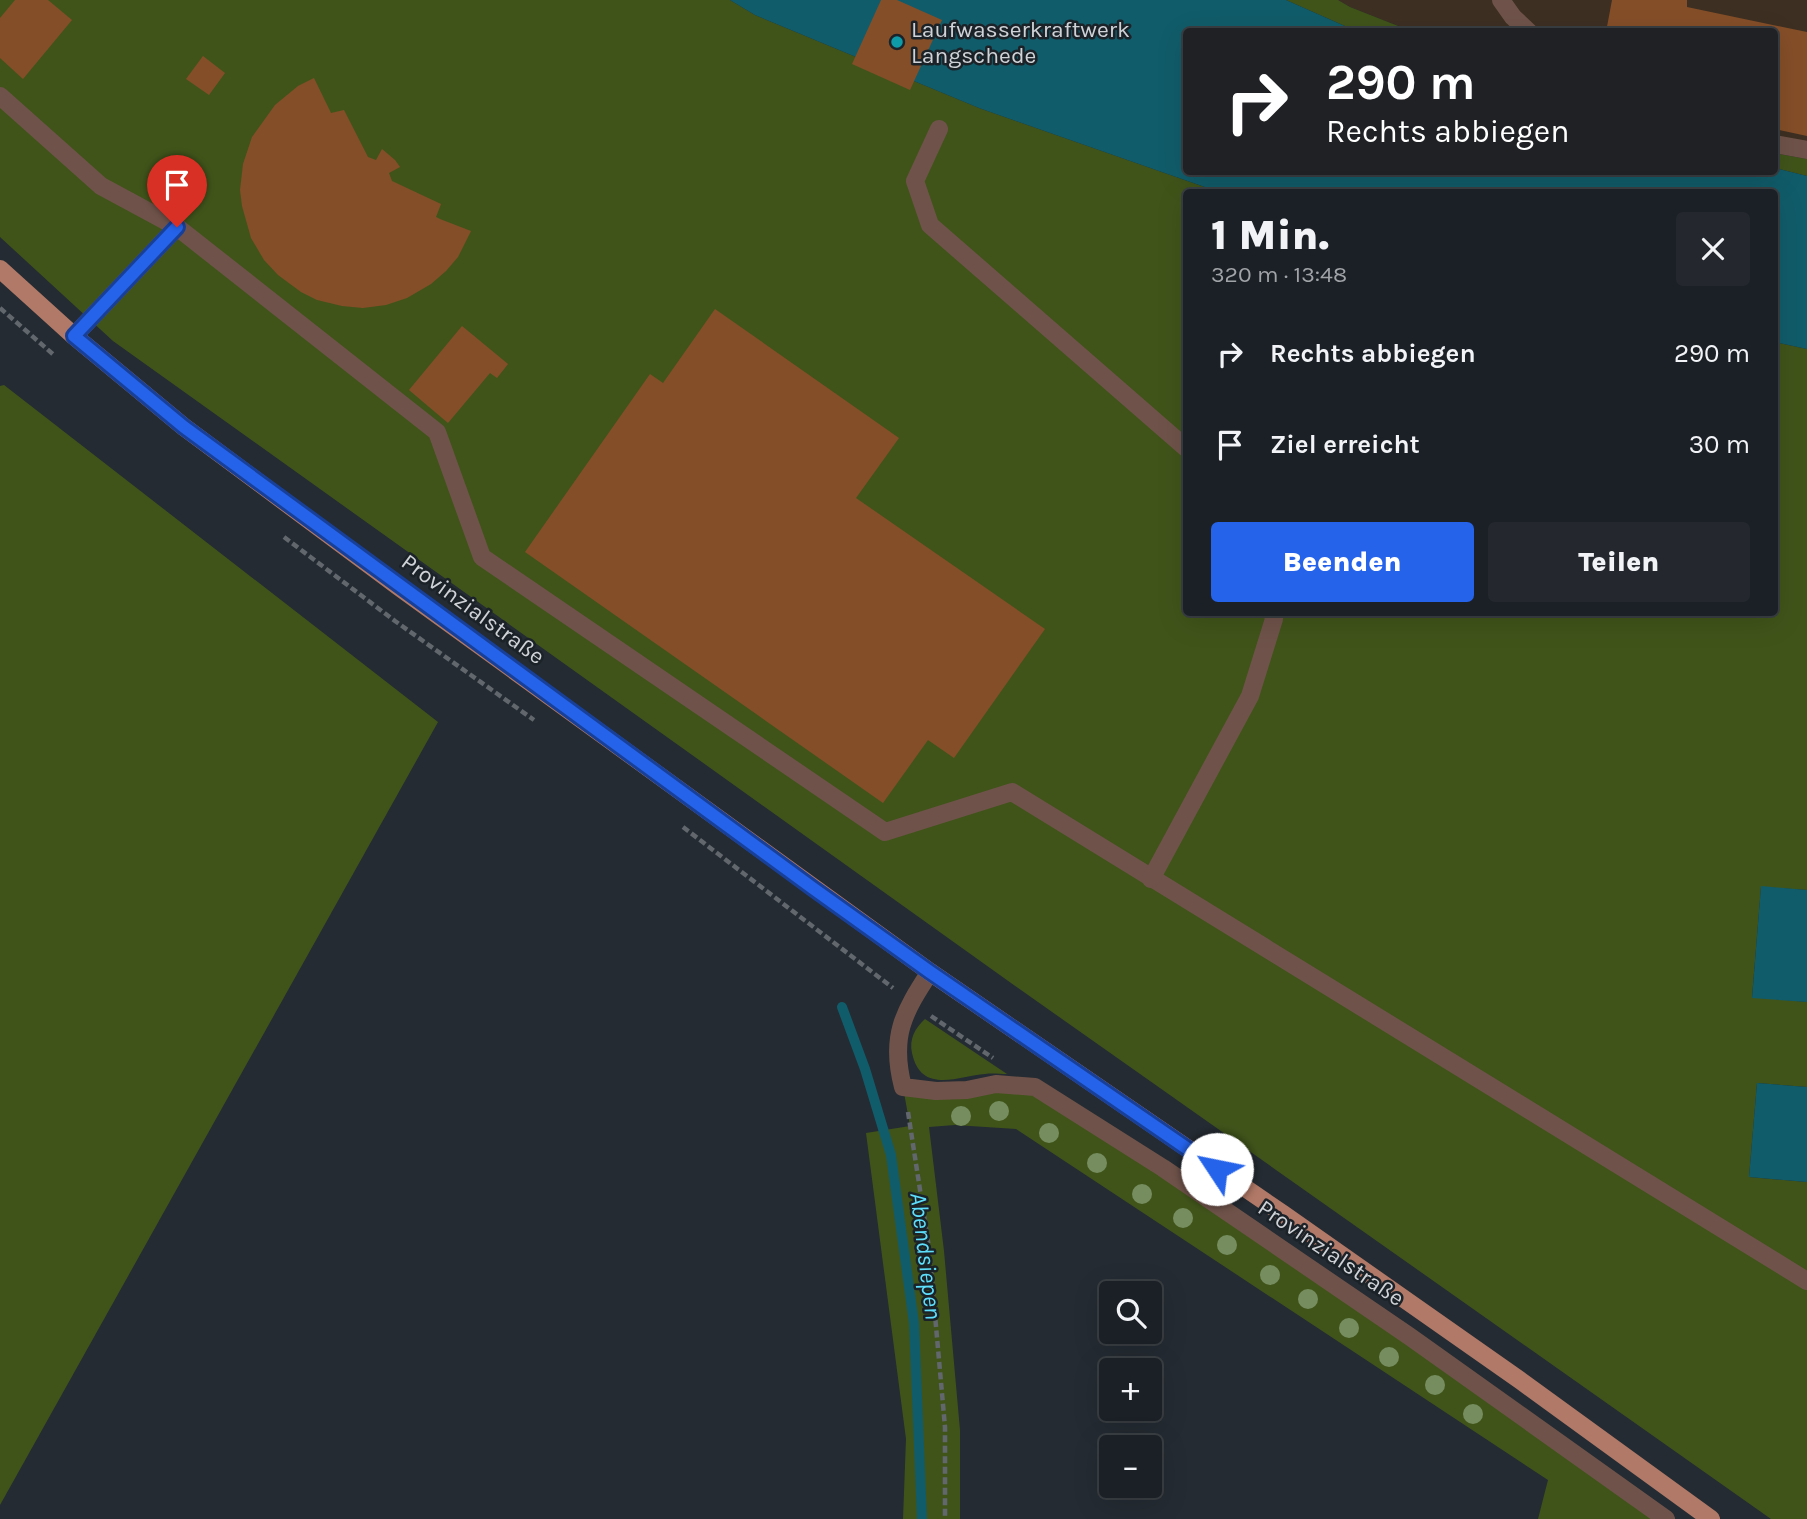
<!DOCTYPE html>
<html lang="de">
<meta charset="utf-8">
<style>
body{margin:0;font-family:Karla,sans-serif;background:#24282e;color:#f1f3f6;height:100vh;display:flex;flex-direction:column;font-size:26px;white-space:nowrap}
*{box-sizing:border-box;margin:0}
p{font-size:23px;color:#a0a3a7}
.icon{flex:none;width:38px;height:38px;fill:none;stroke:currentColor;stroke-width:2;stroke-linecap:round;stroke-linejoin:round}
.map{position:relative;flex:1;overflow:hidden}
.side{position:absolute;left:1183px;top:189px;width:595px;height:427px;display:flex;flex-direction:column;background:#1b2026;border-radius:7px;box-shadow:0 7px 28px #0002,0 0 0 2px #393e43}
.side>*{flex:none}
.banner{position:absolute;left:1183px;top:28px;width:595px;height:147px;border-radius:7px;box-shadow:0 7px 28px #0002,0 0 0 2px #393e43;background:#202124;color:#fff;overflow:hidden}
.fabs{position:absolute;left:1099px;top:1281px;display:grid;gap:14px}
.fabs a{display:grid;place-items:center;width:63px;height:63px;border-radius:7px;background:#1b2026;box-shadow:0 7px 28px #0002,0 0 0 2px #393e43;font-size:35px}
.pin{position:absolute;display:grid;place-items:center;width:60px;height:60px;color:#fff;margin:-72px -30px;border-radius:50% 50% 50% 0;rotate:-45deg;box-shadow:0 0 7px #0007}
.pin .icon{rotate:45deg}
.me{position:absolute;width:77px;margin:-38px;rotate:304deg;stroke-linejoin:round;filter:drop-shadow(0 0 5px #0008)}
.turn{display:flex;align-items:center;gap:24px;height:147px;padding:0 28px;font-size:32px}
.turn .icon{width:91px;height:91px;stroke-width:2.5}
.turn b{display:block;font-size:49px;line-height:60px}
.round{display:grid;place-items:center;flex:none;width:74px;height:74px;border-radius:7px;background:#24282e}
.overview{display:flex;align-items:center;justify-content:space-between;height:119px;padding:0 28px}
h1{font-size:42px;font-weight:800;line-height:52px}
.button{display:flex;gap:14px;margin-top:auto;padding:14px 28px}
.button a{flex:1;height:80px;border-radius:7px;background:#2563eb;color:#fff;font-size:28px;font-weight:800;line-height:80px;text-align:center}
.button a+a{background:#24282e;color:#f1f3f6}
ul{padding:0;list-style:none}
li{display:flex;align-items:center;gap:21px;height:91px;padding:0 28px}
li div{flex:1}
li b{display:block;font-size:26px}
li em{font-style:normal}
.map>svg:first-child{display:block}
</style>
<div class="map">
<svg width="1807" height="1519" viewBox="0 0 1807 1519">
<rect width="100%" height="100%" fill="#242b32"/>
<path fill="#3d2f22" d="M1338,0H1807V159L1775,153L1774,32L1411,31L1350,7Z"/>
<g fill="#40541a">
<path d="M0,0H730L755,15L979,108L1219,192H1186V612H1774L1775,342L1807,349V890L1761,887L1752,997L1807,1002V1087L1757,1083L1749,1177L1807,1182V1519H1771L1011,983L113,341L0,237Z"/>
<path d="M1286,0H1338L1350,7L1411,31H1356Z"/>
<path d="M1774,153L1807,159V176L1775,168Z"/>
<path d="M4,385L438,722L0,1505V386Z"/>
<path d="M925,1019L1007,1074C1000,1074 992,1073 985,1074C959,1076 921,1095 912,1053C909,1039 915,1028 925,1019Z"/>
<path d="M903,1087H1035L1666,1519H1538L1548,1480L1016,1129L955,1125L929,1127L944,1251L960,1430V1519H903L906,1439L866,1133L910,1126Z"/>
</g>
<g fill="#115c6a">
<path d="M730,0H1286L1356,31L1186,32V172H1774L1775,168L1807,176V349L1775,342L1774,192H1219L979,108L755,15Z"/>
<path d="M1761,886L1807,890V1002L1752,998Z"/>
<path d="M1757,1083L1807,1087V1182L1749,1177Z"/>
</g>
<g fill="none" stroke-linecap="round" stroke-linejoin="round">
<path stroke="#115c6a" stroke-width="10" d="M842,1007L865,1069L891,1155L914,1323L922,1519"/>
</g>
<g fill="#844e28">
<path d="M15,0H48L72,20L23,79L0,58V18Z"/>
<path d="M881,0H897L942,20L910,90L852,64Z"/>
<path d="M1612,0H1687V7L1807,32V136L1774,129V32H1606Z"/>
<path d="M203,56L225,73L209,95L186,79Z"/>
<path d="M314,78L331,113L344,110L368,157L376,160L382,149L395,160L400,167L389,173L392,181L441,204L436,217L440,219L471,231L458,257L446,271L431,284L407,298L386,305L363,308L342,306L317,300L301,292L278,275L264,260L251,238L242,206L240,190L243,164L252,137L275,105L298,86Z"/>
<path d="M715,309L899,438L856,498L1045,629L954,758L928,740L883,803L525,552L650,374L663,383Z"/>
<path d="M462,326L508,364L497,378L490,373L448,423L409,390Z"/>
</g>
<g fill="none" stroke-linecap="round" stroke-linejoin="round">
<g stroke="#61676d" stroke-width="4.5" stroke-dasharray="7 3.5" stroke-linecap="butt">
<path d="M0,308L55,356"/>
<path d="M284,537L395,621L534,720"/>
<path d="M683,827L893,988"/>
<path d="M931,1016L993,1058"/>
<path d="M908,1112L929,1248L945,1427V1519"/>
</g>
<g stroke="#6f534a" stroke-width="18">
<path d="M1501,0L1513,17L1529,32"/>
<path d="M0,96L101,186L177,227L437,432L482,557L885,832L1012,792L1807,1281"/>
<path d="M939,129L915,181L930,225L1186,448"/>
<path d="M1774,144L1807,150"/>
<path d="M74,336L177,227"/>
<path d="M1151,879L1250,696L1274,619L1272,612"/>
<path d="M930,972C903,1013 890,1037 903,1087L936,1091L967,1090L996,1084L1035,1087L1163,1168L1409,1336L1666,1519"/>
</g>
<path stroke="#b17967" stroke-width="18" d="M0,269L74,336L184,427L399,587L930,972L1283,1214L1521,1381L1711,1519"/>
</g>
<g fill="#768d60">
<circle cx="999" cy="1111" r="10"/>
<circle cx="961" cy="1116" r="10"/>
<circle cx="1049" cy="1133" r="10"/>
<circle cx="1097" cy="1163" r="10"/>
<circle cx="1142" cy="1194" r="10"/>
<circle cx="1183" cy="1218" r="10"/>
<circle cx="1227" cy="1245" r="10"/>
<circle cx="1270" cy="1275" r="10"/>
<circle cx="1308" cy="1299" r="10"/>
<circle cx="1349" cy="1328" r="10"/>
<circle cx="1389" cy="1357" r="10"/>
<circle cx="1435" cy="1385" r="10"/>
<circle cx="1473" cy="1414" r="10"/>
</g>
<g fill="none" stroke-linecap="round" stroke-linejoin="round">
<g stroke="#184099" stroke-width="18">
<path id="route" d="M177,227L74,336L184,427L814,889L930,972L1217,1169"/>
</g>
<use href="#route" stroke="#2563eb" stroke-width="12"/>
</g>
<circle fill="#0f9aa8" stroke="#1b2228" stroke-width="2.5" cx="897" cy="42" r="7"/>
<g text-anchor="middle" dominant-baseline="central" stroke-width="5" stroke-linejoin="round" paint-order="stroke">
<g font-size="23" fill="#cfd3d8" stroke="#1b2228" text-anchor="start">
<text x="911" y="29">Laufwasserkraftwerk<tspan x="911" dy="26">Langschede</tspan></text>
</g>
<g font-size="23" fill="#cfd3d8" stroke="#1b2228">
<text transform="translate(473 609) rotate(36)">Provinzialstraße</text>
<text transform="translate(1331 1253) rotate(34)">Provinzialstraße</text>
</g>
<g font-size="24" font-style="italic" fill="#5ddffb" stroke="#1b2228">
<text transform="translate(926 1256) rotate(83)">Abendsiepen</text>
</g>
</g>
</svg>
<div class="fabs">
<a><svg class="icon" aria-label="search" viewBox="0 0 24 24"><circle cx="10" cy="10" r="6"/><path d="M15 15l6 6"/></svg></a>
<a>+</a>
<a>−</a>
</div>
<div class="pin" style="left:177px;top:227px;background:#d93025"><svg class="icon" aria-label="arrive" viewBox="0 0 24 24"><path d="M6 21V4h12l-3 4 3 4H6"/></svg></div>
<svg class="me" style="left:1217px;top:1169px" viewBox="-20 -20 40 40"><circle r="19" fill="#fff"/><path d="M0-13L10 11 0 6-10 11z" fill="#2563eb"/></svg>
<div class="banner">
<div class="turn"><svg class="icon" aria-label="right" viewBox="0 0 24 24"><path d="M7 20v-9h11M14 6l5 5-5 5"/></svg><div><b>290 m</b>Rechts abbiegen</div></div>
</div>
<section class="side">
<div class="overview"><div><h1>1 Min.</h1><p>320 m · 13:48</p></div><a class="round"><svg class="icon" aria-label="close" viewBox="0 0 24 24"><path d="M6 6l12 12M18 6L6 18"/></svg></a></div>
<ul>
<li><svg class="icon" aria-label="right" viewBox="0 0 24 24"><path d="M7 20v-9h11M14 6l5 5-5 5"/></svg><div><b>Rechts abbiegen</b></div><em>290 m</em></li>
<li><svg class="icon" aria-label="arrive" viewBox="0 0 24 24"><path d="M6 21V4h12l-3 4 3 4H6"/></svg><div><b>Ziel erreicht</b></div><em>30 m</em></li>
</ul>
<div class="button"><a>Beenden</a><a>Teilen</a></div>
</section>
</div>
